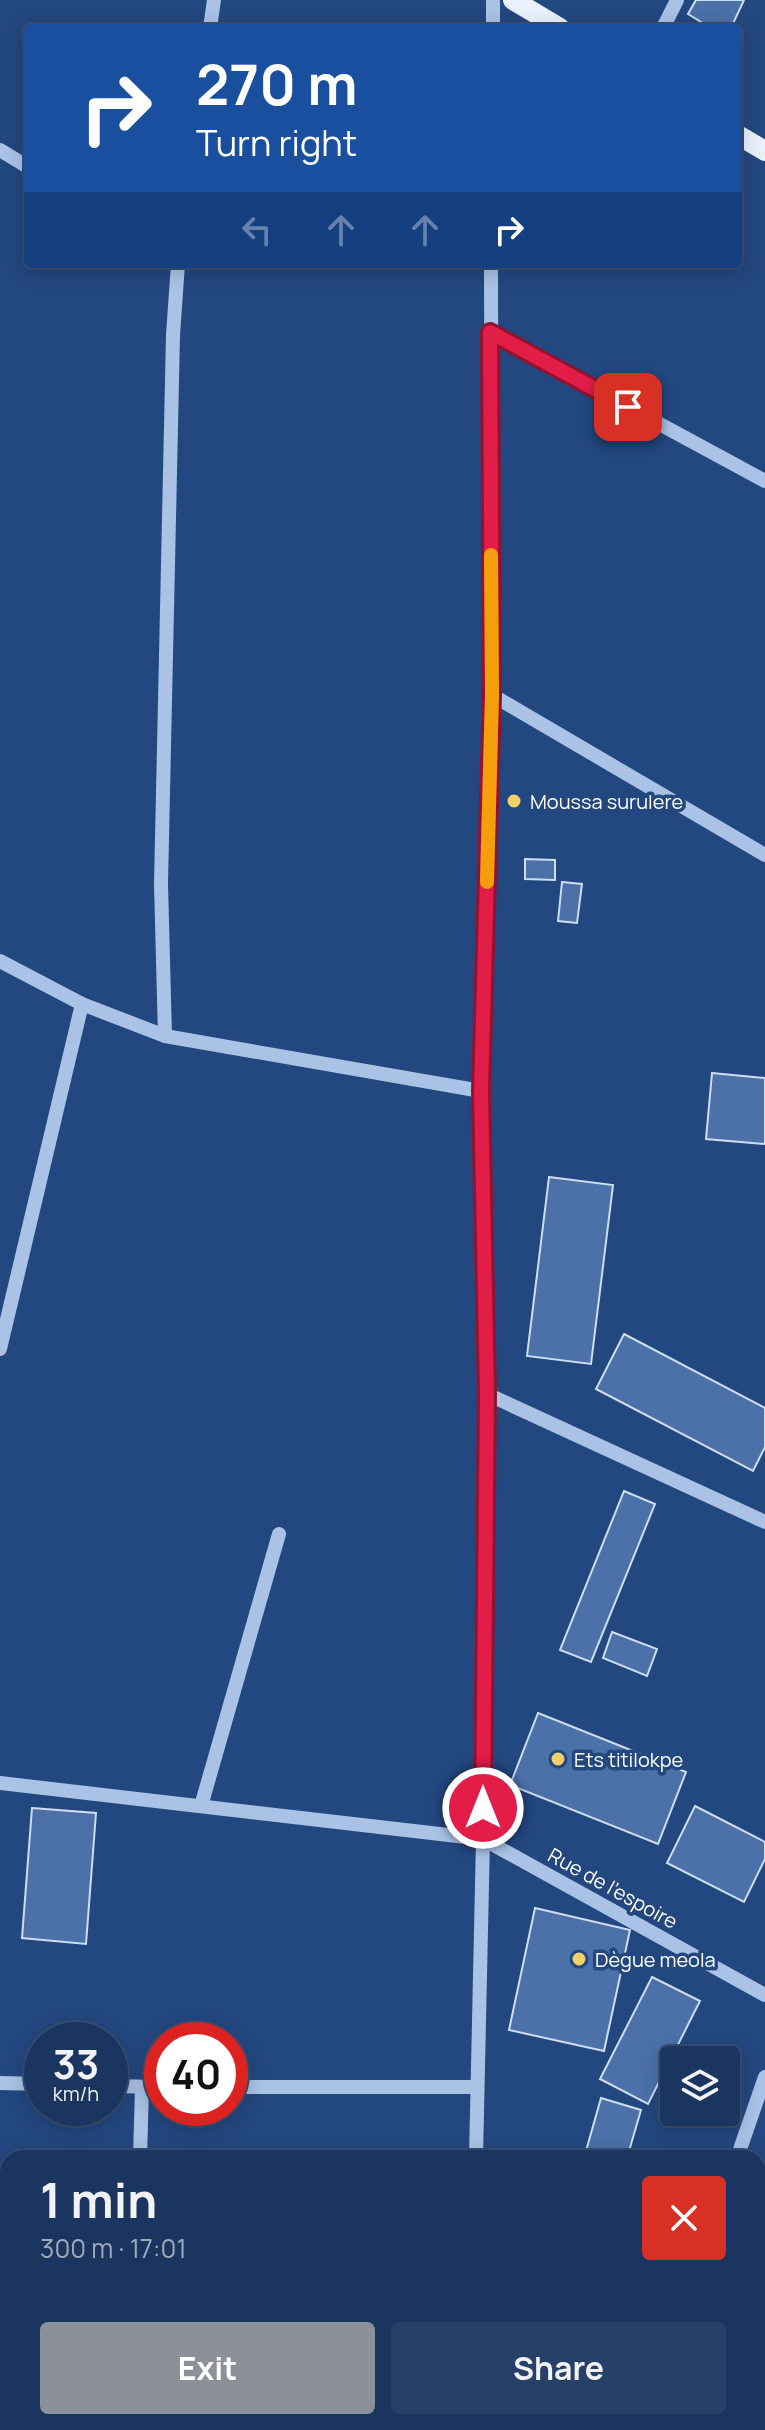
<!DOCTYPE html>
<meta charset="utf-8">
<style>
body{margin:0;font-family:Manrope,sans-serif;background:#274068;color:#f1f3f6;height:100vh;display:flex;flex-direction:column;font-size:30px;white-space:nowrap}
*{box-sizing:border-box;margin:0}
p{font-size:26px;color:#9fabbd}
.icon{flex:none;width:44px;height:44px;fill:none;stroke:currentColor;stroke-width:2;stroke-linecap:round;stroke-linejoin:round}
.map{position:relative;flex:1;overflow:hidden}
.details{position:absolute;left:0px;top:2150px;width:766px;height:280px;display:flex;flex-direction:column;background:#1a355f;border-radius:24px 24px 0 0;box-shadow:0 4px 20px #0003,0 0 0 2px #385074}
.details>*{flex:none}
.top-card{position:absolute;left:24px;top:24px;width:718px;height:244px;border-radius:8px;box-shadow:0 4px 20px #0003,0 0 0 2px #385074;background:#1a4fa0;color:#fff;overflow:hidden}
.buttons{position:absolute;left:660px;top:2046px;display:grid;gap:16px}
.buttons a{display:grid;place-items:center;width:80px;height:80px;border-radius:8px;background:#1a355f;box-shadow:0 4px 20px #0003,0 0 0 2px #385074;font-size:40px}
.speed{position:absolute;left:24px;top:2022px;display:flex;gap:16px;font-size:40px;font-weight:700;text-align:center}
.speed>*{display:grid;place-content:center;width:104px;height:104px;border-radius:50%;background:#1a355f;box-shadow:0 4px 20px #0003,0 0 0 2px #385074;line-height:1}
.speed small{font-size:20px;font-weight:400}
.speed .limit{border:12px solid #d22;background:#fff;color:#111}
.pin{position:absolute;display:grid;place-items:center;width:68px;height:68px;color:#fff;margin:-34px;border-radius:16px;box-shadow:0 4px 12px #0006}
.me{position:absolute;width:88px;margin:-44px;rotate:0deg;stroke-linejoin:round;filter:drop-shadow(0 0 6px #0008)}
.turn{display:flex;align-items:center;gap:28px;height:168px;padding:0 40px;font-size:36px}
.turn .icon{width:104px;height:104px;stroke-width:2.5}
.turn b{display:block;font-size:56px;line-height:68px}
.lanes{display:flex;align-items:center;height:76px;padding:0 40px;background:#0003;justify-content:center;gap:40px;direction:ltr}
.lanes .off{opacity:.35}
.round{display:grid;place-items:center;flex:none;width:84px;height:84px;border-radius:8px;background:#274068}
.headline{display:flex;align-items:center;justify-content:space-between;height:136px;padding:0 40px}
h1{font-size:48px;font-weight:700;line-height:60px}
.primary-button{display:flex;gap:16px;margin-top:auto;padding:16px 40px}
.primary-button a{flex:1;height:92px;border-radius:8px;background:#8c9099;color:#fff;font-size:32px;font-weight:700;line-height:92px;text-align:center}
.primary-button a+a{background:#274068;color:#f1f3f6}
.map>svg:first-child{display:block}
</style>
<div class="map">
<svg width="765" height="2430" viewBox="0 0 765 2430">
<rect width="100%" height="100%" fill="#23477f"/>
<g fill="#4b71a8" stroke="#ccddf5" stroke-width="2">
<path d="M696,0H744L731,28H711L688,14Z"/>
<path d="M525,859L555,860V880L525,879Z"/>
<path d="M562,882L582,884L577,923L558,921Z"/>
<path d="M712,1073L765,1078V1144L706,1139Z"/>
<path d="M549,1177L613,1185L591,1364L527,1356Z"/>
<path d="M624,1334L765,1408V1447L753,1471L596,1389Z"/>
<path d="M624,1491L655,1504L591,1662L560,1650Z"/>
<path d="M612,1632L657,1649L647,1676L603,1658Z"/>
<path d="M538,1713L686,1772L658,1844L510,1785Z"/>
<path d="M695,1806L765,1842V1859L744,1902L667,1863Z"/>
<path d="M32,1808L96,1813L86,1944L22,1938Z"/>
<path d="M535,1908L630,1930L604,2051L509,2030Z"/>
<path d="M652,1977L700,2001L648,2104L600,2079Z"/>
<path d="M601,2098L641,2110L627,2158H584Z"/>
<path d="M758,2326L765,2327V2364L762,2387H758Z"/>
</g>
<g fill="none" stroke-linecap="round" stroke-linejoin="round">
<g stroke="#a9c2e6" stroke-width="14">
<path d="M210,28L214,0"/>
<path d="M493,28V0"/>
<path d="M663,28L677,0"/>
<path d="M0,150L28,167"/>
<path d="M490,332L765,481"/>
<path d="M492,695L765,855"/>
<path d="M0,961L82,1004"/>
<path d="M165,1036L481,1091"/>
<path d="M0,1349L82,1004L165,1036L161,884L173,335L178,264"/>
<path d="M487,1394L765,1522"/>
<path d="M0,1783L483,1839L765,1995"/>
<path d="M201,1806L279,1534"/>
<path d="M0,2083L42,2084"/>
<path d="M110,2086L162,2087"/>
<path d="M230,2087H477"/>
<path d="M140,2158L142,2087"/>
<path d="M476,2158L483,1839L482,1683L487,1394L481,1091L492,695L491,264"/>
<path d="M737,2158L765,2077"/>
<path d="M480,2422V2430"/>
<path d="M678,2422L717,2430"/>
<path d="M134,2430V2422"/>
<path d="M627,2430L633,2422"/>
</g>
<g stroke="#eaf1fd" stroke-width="20">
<path d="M513,0L560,28"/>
<path d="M738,135L765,151"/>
</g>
</g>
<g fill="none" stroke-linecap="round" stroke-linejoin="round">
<g stroke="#92132f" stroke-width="20">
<path id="route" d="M483,1808L487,1394L481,1091L492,695L490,332L628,407"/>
</g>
<use href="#route" stroke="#e11d48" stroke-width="14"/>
<path stroke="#f59e0b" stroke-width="14" d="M487,882L492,695L491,555"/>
</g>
<g fill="#f1d06c" stroke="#23477f" stroke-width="3">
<circle cx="514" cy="801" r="8"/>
<circle cx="558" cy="1759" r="8"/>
<circle cx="579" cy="1959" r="8"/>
</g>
<g text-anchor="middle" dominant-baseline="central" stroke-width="7" stroke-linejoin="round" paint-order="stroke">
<g font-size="20" fill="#fff" stroke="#23477f" text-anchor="start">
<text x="530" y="801">Moussa surulere</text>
<text x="574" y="1759">Ets titilokpe</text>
<text x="595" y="1959">Dègue meola</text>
</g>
<g font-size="20" fill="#fff" stroke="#23477f">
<text transform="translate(613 1888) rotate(29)">Rue de l'espoire</text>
</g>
</g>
</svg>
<div class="buttons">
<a><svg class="icon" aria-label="layers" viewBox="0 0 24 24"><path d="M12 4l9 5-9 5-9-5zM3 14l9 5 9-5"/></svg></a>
</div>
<div class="speed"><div>33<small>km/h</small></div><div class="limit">40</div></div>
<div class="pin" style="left:628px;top:407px;background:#d93025"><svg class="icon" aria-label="arrive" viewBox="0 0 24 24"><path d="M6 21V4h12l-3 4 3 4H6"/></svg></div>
<svg class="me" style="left:483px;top:1808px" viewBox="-20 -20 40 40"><circle r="17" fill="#e11d48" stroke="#fff" stroke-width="3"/><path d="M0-11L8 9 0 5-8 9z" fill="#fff"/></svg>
<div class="top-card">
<div class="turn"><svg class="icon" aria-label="right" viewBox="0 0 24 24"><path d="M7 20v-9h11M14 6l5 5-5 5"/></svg><div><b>270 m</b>Turn right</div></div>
<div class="lanes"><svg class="icon off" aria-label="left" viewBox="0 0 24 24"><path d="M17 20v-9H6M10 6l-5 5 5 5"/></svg><svg class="icon off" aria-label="ahead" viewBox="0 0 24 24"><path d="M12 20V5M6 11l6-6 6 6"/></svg><svg class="icon off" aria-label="ahead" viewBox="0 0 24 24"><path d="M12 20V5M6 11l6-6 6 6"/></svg><svg class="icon" aria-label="right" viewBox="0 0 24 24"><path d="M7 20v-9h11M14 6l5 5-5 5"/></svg></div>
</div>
<section class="details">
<div class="headline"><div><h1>1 min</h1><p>300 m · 17:01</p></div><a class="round" style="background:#d93025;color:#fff"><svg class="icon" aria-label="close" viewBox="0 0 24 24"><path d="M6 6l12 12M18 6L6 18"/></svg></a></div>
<div class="primary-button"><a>Exit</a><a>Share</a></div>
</section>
</div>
